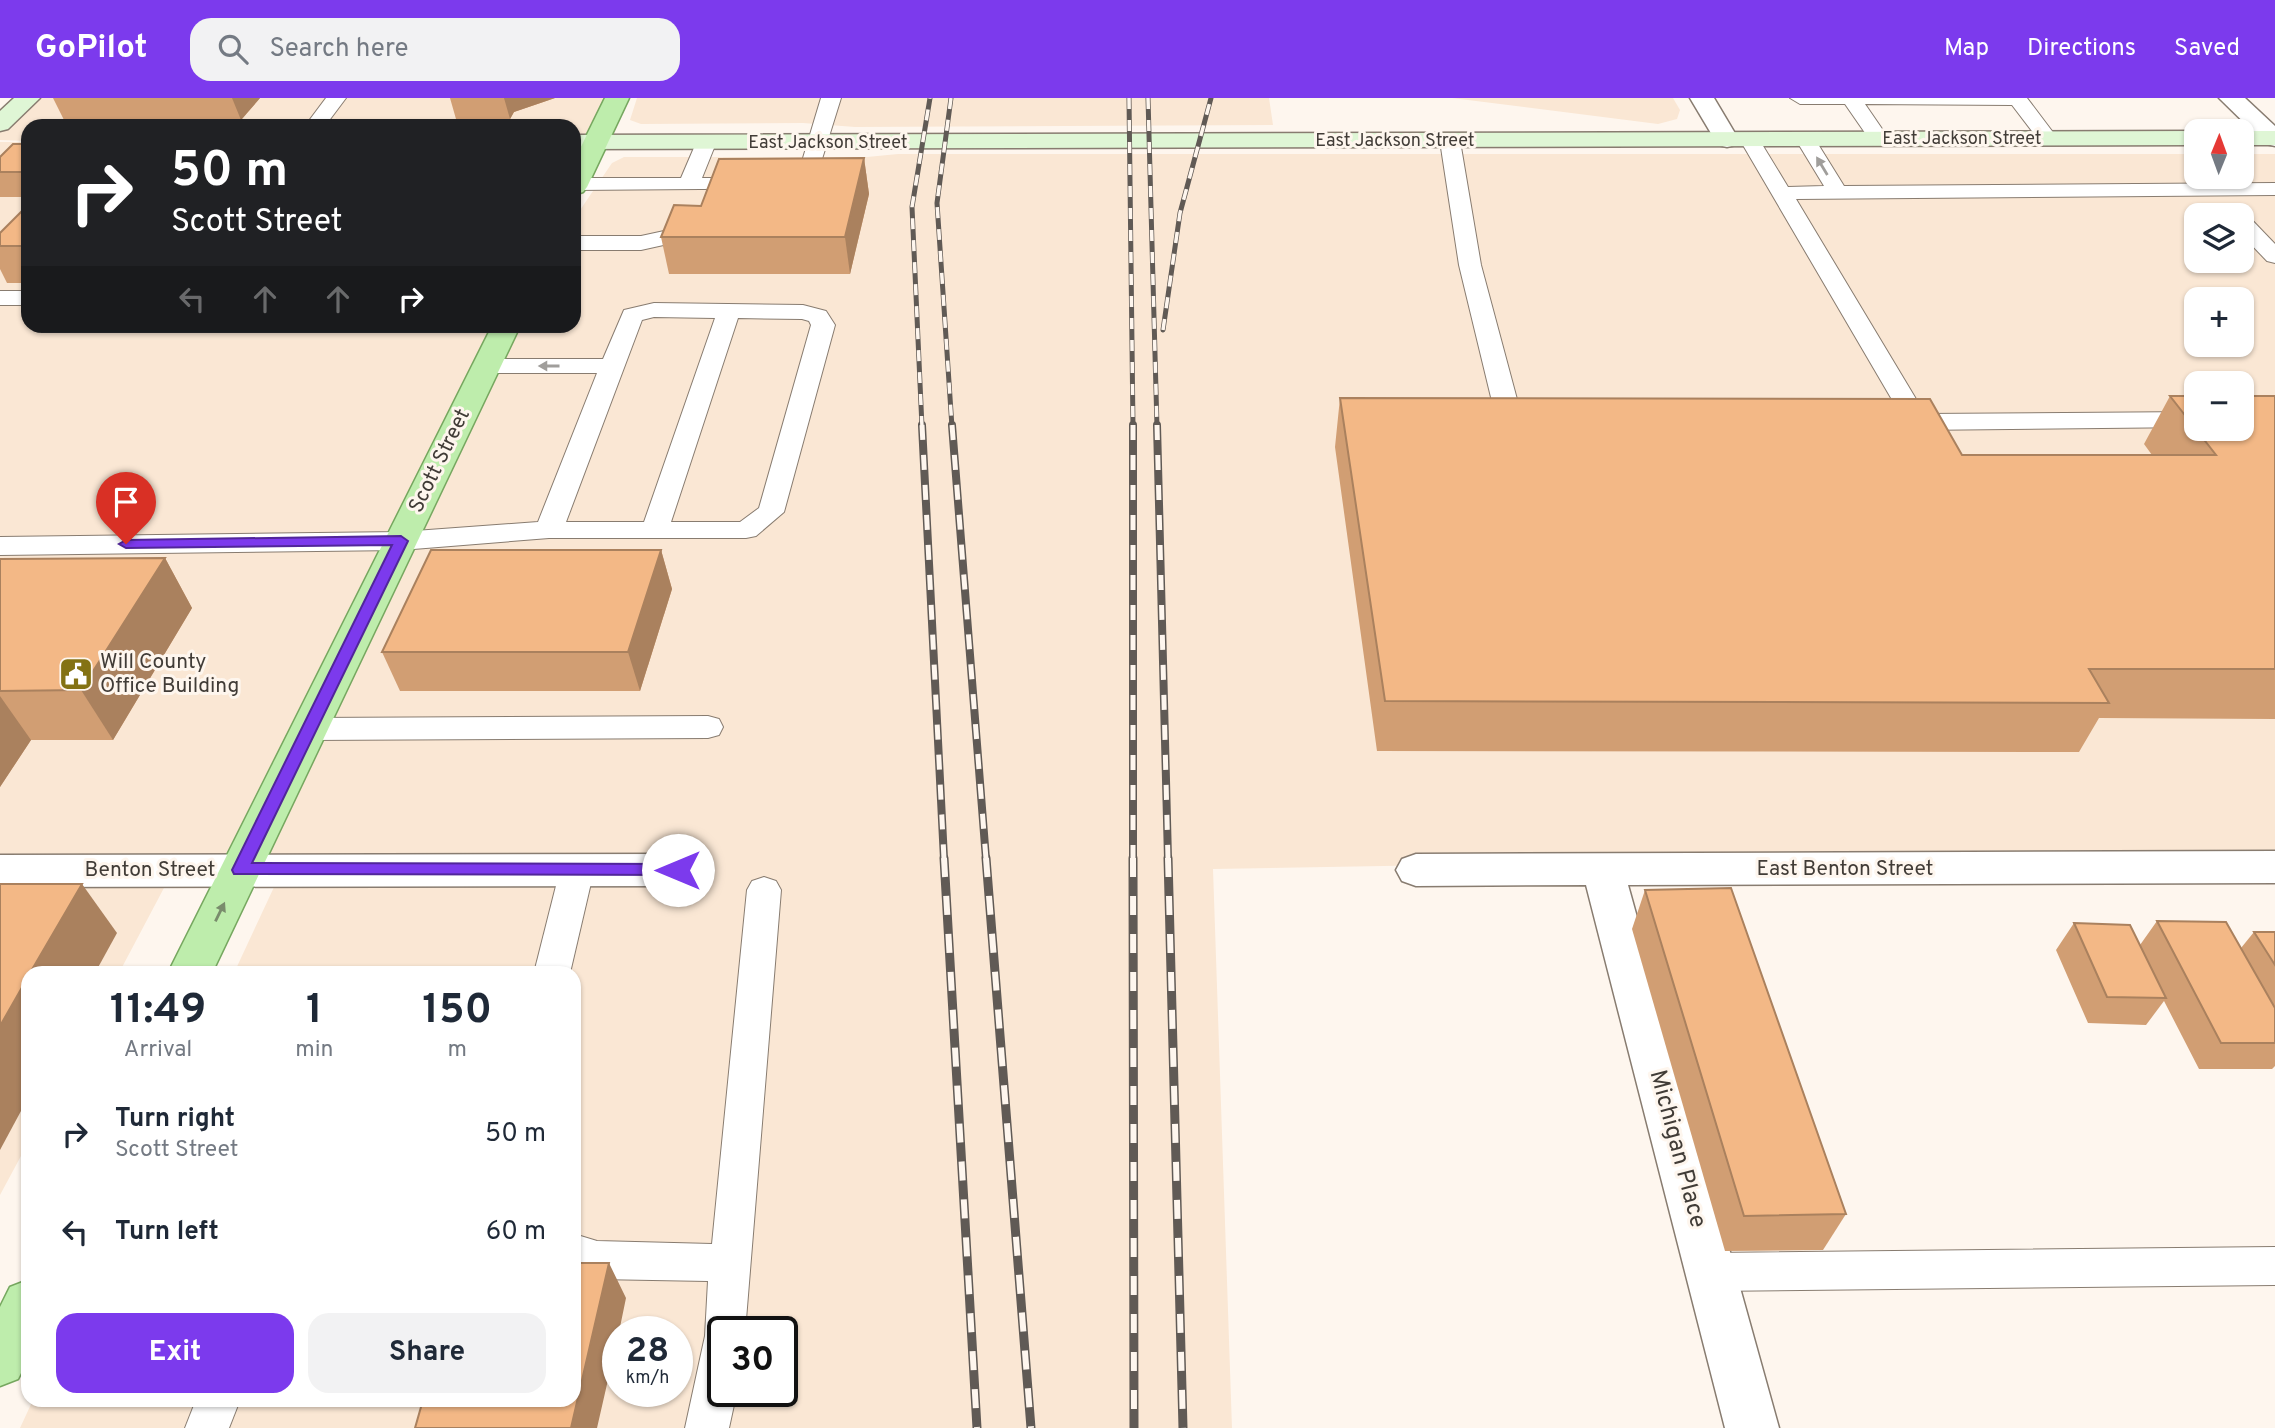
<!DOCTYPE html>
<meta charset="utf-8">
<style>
body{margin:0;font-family:Overpass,sans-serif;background:#f2f2f3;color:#1f2937;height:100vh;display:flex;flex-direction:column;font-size:26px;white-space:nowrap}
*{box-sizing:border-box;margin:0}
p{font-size:23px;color:#747a83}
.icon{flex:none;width:38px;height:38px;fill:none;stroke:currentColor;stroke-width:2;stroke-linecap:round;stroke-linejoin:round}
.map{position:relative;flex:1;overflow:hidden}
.drawer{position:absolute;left:21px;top:868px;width:560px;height:441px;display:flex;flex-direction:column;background:#fff;border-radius:21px;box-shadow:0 2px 5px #0004}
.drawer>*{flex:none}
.banner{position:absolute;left:21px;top:21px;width:560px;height:214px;border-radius:21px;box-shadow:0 2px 5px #0004;background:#202124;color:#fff;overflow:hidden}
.needle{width:46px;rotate:1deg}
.controls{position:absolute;left:2184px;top:21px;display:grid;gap:14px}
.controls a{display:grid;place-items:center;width:70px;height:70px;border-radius:14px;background:#fff;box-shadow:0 2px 5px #0004;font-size:35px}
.speed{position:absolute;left:602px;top:1218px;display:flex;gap:14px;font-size:35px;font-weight:700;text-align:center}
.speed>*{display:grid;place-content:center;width:91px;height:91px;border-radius:50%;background:#fff;box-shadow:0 2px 5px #0004;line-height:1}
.speed small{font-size:18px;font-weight:400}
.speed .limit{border:4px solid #111;border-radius:10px;background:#fff;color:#111}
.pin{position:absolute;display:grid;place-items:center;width:60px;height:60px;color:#fff;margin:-72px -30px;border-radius:50% 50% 50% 0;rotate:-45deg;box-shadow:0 0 7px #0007}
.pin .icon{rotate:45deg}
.me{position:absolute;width:77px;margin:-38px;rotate:270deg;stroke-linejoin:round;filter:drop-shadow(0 0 5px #0008)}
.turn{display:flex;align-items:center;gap:24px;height:147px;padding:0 35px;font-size:32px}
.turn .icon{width:91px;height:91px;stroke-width:2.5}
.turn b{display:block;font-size:49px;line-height:60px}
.lanes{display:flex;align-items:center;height:66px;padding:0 35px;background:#0003;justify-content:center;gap:35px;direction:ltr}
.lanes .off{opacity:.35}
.eta{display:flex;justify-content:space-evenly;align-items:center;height:119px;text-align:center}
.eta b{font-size:42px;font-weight:700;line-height:49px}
.button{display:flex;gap:14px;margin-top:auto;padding:14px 35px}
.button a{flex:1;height:80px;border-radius:21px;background:#7c3aed;color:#fff;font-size:28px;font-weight:700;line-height:80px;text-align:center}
.button a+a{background:#f2f2f3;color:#1f2937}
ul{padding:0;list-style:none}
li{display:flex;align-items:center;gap:21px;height:98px;padding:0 35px}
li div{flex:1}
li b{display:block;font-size:26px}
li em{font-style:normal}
header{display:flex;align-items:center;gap:42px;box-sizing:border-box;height:98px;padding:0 35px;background:#7c3aed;color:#fff}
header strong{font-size:33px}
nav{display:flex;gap:38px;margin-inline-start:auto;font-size:24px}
.search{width:490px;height:63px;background:#f2f2f3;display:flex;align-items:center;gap:18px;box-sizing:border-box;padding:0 24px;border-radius:21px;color:#747a83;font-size:26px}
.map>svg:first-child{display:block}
</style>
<header>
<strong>GoPilot</strong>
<div class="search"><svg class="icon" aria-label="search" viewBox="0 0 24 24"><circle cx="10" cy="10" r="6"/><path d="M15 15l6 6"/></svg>Search here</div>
<nav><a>Map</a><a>Directions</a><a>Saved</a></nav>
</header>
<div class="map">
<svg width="2275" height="1330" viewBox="0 0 2275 1330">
<rect width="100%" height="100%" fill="#fef6ee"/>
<g fill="#fae7d4" fill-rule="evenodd">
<path d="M30,0H618L594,45H574V28H28V43L0,42V27Z"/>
<path d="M637,0H1269L1273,27L855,29L803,25L641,26L630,22Z"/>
<path d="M1452,0H1673L1680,12L1677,21L1658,26Z"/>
<path d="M0,44H28V228H574V121L612,65L624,59H867L898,56H2196V79H2242V56H2275V761L1609,764L1213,771L1232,1330H20L33,1302H574V875H234L275,787L165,788L119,875H28V1045L0,1097ZM2196,117H2242V163H2196ZM2196,201H2242V247H2196ZM2196,285H2242V331H2196ZM618,1234H677V1293H618ZM723,1234H782V1293H723Z"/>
</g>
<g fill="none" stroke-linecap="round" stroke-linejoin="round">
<g stroke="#887c70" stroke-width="2">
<g id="lane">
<path d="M326,0H346L325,28H305Z"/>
<path d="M821,0H841L813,90L574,92L576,80H681L696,45L699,41H713L716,45L702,80H797Z"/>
<path d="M1790,0H2027L2058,41L2055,45H2041L2012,7L1865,6L1889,41L1886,45H1872L1845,6H1800Z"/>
<path d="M1750,36L1757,38L1788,89L1824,88L1796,42L1799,38H1813L1844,88L2275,85V97L1796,101L1925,316L2196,314V329L1917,332L1908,329L1740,42L1743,38Z"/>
<path d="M1450,37L1457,39L1460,43L1481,167L1522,320L1518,325L1509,328L1500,325L1496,320L1459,167L1440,43L1443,39Z"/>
<path d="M694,113L702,114L705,119L695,140L641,152H574V138H641L678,130L686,114Z"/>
<path d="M2242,119L2250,120L2275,146V165L2267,163L2242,137Z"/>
<rect x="0" y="193" width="28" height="14"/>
<path d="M654,205L803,207L826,213L835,227L784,414L756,438L746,440H549L401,452L0,457V439L401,434L538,424L597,275H487L478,273L475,268L478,263L487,261H603L624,212ZM654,219L715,220L644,424H566L642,222ZM738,220L802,221L809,223L811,227L759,410L740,424H671Z"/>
<path d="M708,618L719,621L723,629L719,637L708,640L309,642L298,639L294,631L298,623L309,620Z"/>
<path d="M577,759L589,763L594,772L570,875H534L560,772L565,763Z"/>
<path d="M764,779L776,783L781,792L745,1234H723V1293H737L729,1330H685L705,1238L708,1183L597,1181L574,1174V1136L597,1143L712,1146L747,792L752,783Z"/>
<path d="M2275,1149V1187L1710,1193L1696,1188L1690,1174L1696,1160L1710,1155Z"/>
<path d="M196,1302H240L229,1330H185Z"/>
</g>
</g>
<g stroke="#887c70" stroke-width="3">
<g id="street">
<path d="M1690,0H1714L1739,42L1736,47L1727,49L1718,47Z"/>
<path d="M2219,0H2245L2275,28V48L2266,46Z"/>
<path d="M2275,753V785L1628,787L1779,1330H1725L1586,787L1416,788L1402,783L1396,772L1402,761L1416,756Z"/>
<path d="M679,756L693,761L699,772L693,783L679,788L0,789V757Z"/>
</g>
</g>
<g stroke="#887c70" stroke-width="3">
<g id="secondary">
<path d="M14,0H40L8,31L0,33V13Z"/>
<path d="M2196,33H2198L2196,47L574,51V37Z"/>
<path d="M2240,33H2275V47H2242Z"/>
</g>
</g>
<g stroke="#76a75f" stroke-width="3">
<g id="primary">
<path d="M605,0H629L587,89L583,94L574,97V63Z"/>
<path d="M492,228H520L212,875H168Z"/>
<path d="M28,1182V1261L18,1281L0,1288V1209L10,1189Z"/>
</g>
</g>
<use href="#lane" fill="#fff" fill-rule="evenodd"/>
<use href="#street" fill="#fff" fill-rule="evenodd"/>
<use href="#secondary" fill="#dff6d5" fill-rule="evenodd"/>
<use href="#primary" fill="#beedac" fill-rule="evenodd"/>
<g stroke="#605a55" stroke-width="5">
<g id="rail-far2">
<path d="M951,0L937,105L952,329"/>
<path d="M1129,0L1133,329"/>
<path d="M1148,0L1157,329"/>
<path d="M1163,232L1180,115L1211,0"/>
<path d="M922,329L912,109L930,0"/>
</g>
</g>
<g stroke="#605a55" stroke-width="8">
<g id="rail-far1">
<path d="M922,327L944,761"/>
<path d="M952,327L986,761"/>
<path d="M1133,327V761"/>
<path d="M1157,327L1168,761"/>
</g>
</g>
<g stroke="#605a55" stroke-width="9">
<g id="rail">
<path d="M944,760L977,1330"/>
<path d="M986,760L1031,1330"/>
<path d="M1133,760L1134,1330"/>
<path d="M1168,760L1183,1330"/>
</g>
</g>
<use href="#rail-far2" stroke="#fef6ee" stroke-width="3.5" stroke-dasharray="11" stroke-linecap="butt"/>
<use href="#rail-far1" stroke="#fef6ee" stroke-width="5" stroke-dasharray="15" stroke-linecap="butt"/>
<use href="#rail" stroke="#fef6ee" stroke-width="6" stroke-dasharray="19" stroke-linecap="butt"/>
</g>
<g fill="#d19e73">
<path d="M53,0H260L241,22H64Z"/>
<path d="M450,0H555L514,14L510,21H456Z"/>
<path d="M28,46V99H0V59Z"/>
<path d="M864,60L869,96L850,176H669L661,139L701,108Z"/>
<path d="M28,107V185H7L0,171V135Z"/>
<path d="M2170,298H2275V621L2099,620L2079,654L1377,653L1335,349L1340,300L1962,357H2152L2144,346Z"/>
<path d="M661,452L672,491L640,593H400L382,554Z"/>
<path d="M165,460L192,510L113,642H31L0,689V461Z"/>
<path d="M1645,792L1846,1116L1823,1152L1725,1153L1632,831Z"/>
<path d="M2157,823L2241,850L2254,834H2275V968L2272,971H2199L2164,903L2146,927L2088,925L2056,852L2074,825L2140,847Z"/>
</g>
<g fill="#aa815e">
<path d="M232,0H260L241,22Z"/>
<path d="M504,0H555L514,14L510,21Z"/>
<path d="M864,60L869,96L850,176L845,139Z"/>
<path d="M661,452L672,491L640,593L628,554Z"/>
<path d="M165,460L192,510L113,642L81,592Z"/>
<path d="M0,598L31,642L0,689Z"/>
<path d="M82,786L117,835L95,875H30Z"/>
<path d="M28,879V1000L0,1052V928Z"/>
<path d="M609,1165L626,1200L619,1234H618V1238L597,1330H571Z"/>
</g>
<g fill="#f3b886" stroke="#aa815e" stroke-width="2">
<path d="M13,46H28V74H0V59Z"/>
<path d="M864,60L845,139H661L674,107L701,108L719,61Z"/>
<path d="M28,107V148H0V135Z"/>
<path d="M2170,298H2196V331H2242V298H2275V571H2089L2109,605L1385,603L1340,300L1930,301L1962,357H2216Z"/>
<path d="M431,452H661L628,554H382Z"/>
<path d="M165,460L81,592L0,593V461Z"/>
<path d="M0,786H82L30,875H28V879L0,928Z"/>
<path d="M1731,790L1846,1116L1744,1118L1645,792Z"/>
<path d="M2157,823L2226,824L2275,910V945H2221Z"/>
<path d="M2074,825L2130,827L2166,900L2107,899Z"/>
<path d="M2254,834H2275V867Z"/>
<path d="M574,1165H609L571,1330H415L423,1302H574Z"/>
</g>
<defs><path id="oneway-solid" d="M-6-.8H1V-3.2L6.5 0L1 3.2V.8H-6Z" transform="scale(1.75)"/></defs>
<g fill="#a09e9b">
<use href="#oneway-solid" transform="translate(1822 68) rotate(-121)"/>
<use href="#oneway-solid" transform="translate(549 268) rotate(180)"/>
</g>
<use fill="#798c6c" href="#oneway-solid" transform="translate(220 814) rotate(-64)"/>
<path fill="#7c3aed" stroke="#51269a" stroke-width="2" d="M401,438L408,443L252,765L678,766L684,768L687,772L684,777L234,776L232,772L392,447L126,450L119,446L126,442Z"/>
<defs>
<g id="civic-square" transform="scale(1.75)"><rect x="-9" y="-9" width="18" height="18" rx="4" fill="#847213" stroke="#fef6ee"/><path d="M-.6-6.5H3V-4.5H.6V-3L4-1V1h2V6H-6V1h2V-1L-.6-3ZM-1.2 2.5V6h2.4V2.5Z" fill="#fff"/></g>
</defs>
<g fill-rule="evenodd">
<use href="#civic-square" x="76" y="576"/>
</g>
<g text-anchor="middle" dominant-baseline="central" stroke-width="6" stroke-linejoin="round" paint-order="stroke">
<g font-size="18" fill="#413c37" stroke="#fef6ee">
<text x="1962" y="41">East Jackson Street</text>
<text x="1395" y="43">East Jackson Street</text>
<text x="828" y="45">East Jackson Street</text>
</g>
<g font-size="21" fill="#413c37" stroke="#fef6ee">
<text transform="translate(440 363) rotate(-64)">Scott Street</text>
<text x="1845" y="771">East Benton Street</text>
<text x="150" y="772">Benton Street</text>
</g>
<g font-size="21" fill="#413c37" stroke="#fef6ee" text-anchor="start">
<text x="100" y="564">Will County<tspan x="100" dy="24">Office Building</tspan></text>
</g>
<g font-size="24" fill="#413c37" stroke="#fef6ee">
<text transform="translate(1677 1051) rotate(75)">Michigan Place</text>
</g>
</g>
</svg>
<div class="controls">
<a><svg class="needle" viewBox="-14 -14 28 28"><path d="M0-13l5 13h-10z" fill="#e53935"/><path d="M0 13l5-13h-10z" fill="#747a83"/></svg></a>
<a><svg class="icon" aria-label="layers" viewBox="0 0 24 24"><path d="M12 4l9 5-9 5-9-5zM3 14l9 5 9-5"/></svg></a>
<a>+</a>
<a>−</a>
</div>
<div class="speed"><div>28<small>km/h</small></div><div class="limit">30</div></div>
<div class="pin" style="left:126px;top:446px;background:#d93025"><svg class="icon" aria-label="arrive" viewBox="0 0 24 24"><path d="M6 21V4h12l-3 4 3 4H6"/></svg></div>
<svg class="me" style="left:678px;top:772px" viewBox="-20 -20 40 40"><circle r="19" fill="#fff"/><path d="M0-13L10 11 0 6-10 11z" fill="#7c3aed"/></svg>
<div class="banner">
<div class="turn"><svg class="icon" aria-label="right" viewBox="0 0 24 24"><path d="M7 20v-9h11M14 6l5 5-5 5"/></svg><div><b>50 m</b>Scott Street</div></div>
<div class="lanes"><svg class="icon off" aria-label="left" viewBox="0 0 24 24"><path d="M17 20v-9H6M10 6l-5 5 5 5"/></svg><svg class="icon off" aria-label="ahead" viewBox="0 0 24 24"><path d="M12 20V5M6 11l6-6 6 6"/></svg><svg class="icon off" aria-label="ahead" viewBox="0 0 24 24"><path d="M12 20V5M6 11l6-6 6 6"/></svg><svg class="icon" aria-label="right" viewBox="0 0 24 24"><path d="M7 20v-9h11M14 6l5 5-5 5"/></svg></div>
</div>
<section class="drawer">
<div class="eta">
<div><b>11:49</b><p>Arrival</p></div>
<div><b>1</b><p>min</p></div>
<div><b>150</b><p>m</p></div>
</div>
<ul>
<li><svg class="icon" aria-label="right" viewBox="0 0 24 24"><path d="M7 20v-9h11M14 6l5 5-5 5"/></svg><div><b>Turn right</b><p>Scott Street</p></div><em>50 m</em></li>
<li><svg class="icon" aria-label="left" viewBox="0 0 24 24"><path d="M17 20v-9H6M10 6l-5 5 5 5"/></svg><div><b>Turn left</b></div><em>60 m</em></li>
</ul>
<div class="button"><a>Exit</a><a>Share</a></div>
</section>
</div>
